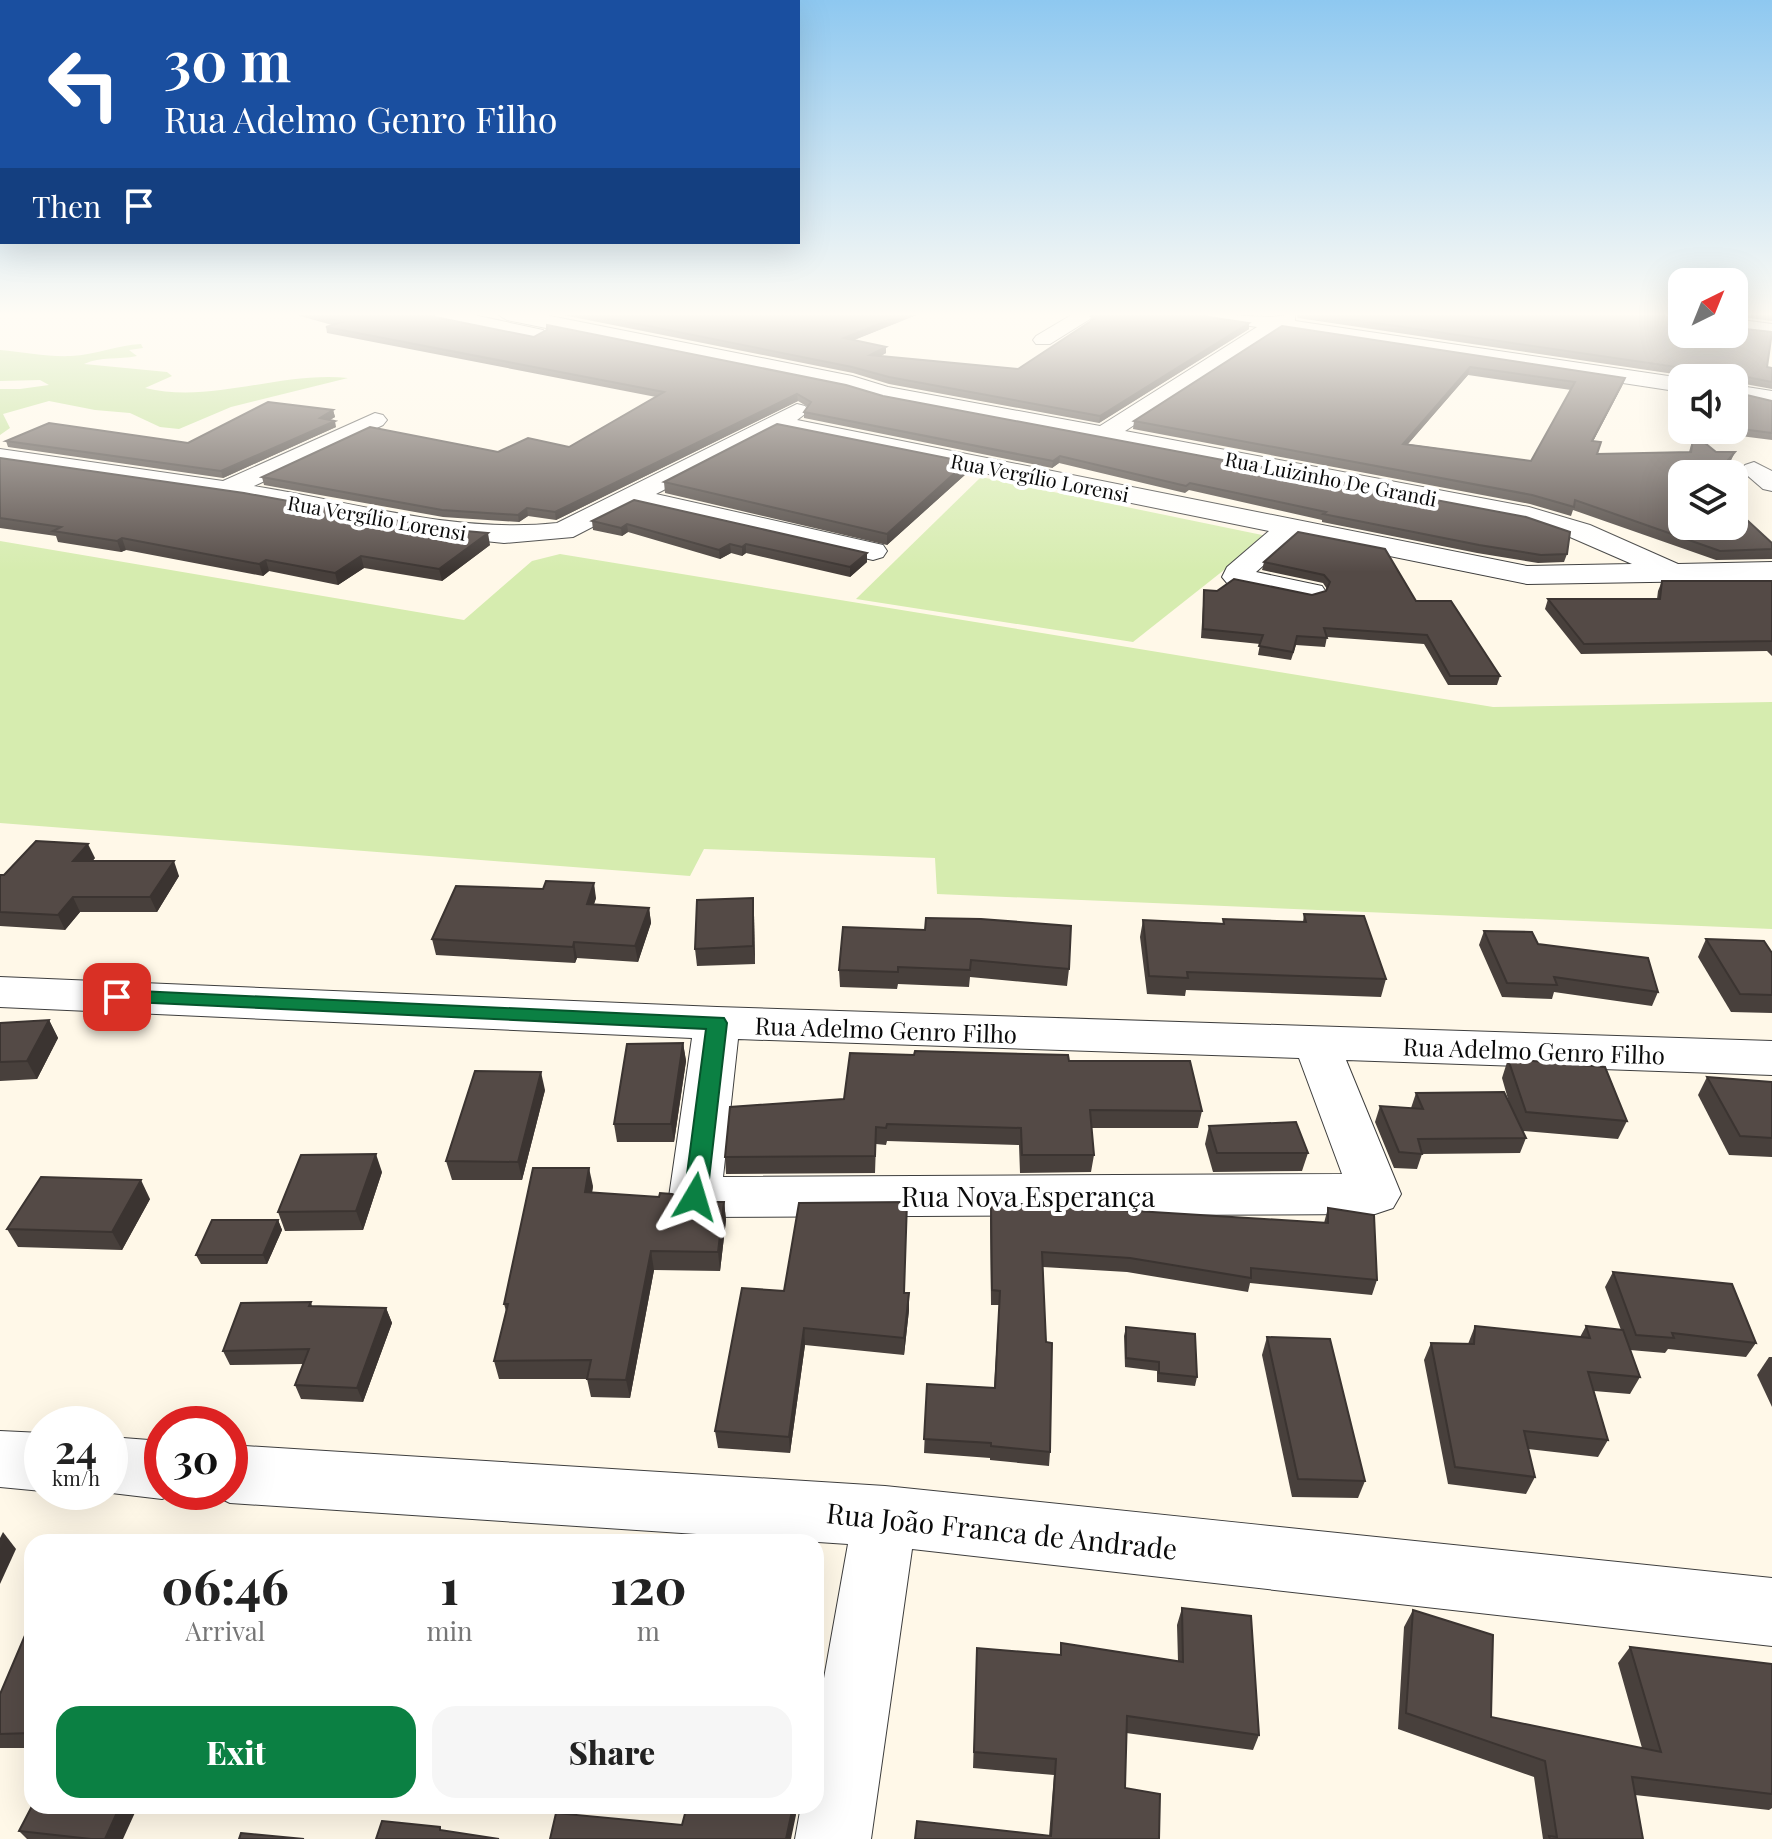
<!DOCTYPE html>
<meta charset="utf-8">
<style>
body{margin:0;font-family:"Playfair Display",serif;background:#f6f6f6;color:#222;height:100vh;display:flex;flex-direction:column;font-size:30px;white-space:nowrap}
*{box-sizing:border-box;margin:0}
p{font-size:26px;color:#767676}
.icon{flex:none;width:44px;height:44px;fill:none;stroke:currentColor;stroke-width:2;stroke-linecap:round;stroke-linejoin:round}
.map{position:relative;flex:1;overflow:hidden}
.panel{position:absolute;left:24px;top:1534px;width:800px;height:280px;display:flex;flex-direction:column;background:#fff;border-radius:24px;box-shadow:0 8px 32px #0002}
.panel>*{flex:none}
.banner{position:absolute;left:0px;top:0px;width:800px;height:244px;box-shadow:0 8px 32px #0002;background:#1a4fa0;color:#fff;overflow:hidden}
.needle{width:52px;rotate:43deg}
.fabs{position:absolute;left:1668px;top:268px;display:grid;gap:16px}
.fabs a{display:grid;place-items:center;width:80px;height:80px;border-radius:16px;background:#fff;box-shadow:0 8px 32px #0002;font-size:40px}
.speed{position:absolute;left:24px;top:1406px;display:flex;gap:16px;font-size:40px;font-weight:700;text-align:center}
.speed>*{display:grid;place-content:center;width:104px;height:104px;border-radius:50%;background:#fff;box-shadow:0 8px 32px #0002;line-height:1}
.speed small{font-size:20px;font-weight:400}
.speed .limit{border:12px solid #d22;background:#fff;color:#111}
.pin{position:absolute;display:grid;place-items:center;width:68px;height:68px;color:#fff;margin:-34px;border-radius:16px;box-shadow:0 4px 12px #0006}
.me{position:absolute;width:88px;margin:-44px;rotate:7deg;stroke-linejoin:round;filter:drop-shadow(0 0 6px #0008)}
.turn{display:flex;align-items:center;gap:28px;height:168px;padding:0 32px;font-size:36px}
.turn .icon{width:104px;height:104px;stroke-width:2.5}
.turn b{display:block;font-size:56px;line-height:68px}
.then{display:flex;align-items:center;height:76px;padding:0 32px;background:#0003;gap:16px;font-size:30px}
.eta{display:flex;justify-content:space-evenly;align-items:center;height:136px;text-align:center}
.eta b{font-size:48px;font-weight:800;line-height:56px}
.button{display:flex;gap:16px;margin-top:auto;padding:16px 32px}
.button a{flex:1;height:92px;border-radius:24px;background:#0b8043;color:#fff;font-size:32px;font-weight:800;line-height:92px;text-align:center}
.button a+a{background:#f6f6f6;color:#222}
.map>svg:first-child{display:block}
</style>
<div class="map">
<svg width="1772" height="1839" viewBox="0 0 1772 1839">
<rect width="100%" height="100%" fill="#fff8e8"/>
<g fill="#d6ecaf">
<path d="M981,477L1267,536L1133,642L856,599Z"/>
<path d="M0,541L464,620L532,561L560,554L1493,707L1772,702V929L937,894L935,858L704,849L690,876L0,823Z"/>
</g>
<path fill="#bbde8d" d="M141,344L143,348L129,350L137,356C118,360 101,356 84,364L167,372L172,376L145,388C212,404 281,371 348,378L231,407L179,429L160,427L130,413L95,410L49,401L3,414L10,428L0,435V389H20L49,385L40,380L0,381V350C23,352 48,357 71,356C96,355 117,345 141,344Z"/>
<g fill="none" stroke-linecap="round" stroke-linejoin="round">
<g stroke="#3e3e3e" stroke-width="2">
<g id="street">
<path d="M427,314H469L543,330L546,334L536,340L437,320Z"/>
<path d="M497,314H540L852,376L888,387L1100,426L1257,327L1209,320L1199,314L1272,317L1295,314V321L1682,378V392L1280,331L1125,431L1529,507L1590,525L1678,564L1772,562V580L1527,584L1296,537L1256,572L1322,586L1326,592L1322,598L1311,601L1227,583L1222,577L1227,567L1269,531L777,431L656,494L883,545L887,551L883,557L873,560L635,505L573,537L504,543L446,537L248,501L0,465V449L223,481L375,413L383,415L387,420L383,425L254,486C353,502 456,534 557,523L797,404L805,406L809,411L797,420L1527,566L1632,564L1570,537L1524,522L884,400L847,389L507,320Z"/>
<path d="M1073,314H1098L1050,344H1036L1033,340L1036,336Z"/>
<path d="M1651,314H1682V323L1654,318Z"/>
<path d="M1734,319L1772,324V336L1734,331Z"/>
<path d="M1734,385L1772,391V405L1734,399Z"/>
<path d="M1754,462L1772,471V491L1763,489L1741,470L1745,465Z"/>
<path d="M0,977L717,1007L1772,1041V1075L1346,1060L1401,1194L1393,1208L1375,1214L695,1217L677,1211L669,1197L692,1038L0,1007ZM738,1039L1299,1058L1342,1174L723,1177Z"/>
<path d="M0,1431L42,1433V1491L0,1487Z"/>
<path d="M110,1437L162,1441V1492H180L162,1499L103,1492H110Z"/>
<path d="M230,1445L885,1486L1772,1578V1646L912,1549L871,1839H795L801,1806H816V1723L848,1544L230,1503L207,1492H230Z"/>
</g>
</g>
<use href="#street" fill="#fff" fill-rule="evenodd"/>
</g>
<g fill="#48403c" fill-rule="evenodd">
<path d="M293,314H432L435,317L534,337L883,396L1567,554L1564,562L1538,563L1477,553L1322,522V520L1189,490L1185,493L1059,463L1052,468L804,418V412L808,407L798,401L556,520L528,516L519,522L443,517L264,485L262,477L498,452L569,447L656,397L327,333L326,327L332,325Z"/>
<path d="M558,314H919L854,340L886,353L881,356L1018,369L1090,322L1091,316L1209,317L1249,329L1099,423L889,384L853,373Z"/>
<path d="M1296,314H1655L1736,328L1767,367L1772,368V389L1734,382V378H1701L1298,318Z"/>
<path d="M1734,314H1772V321L1734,316Z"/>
<path d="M1282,326L1625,378L1622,386L1593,441L1597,454L1689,452L1694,434L1716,452H1735L1731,460L1682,474L1772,543V559L1716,560L1573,510L1571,516L1530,504L1133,429L1134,421ZM1468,375L1571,390L1531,461L1408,444Z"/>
<path d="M1734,392L1772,401V440L1693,430H1734Z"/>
<path d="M333,410L335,417L330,420L336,427L223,478L8,447L6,441L188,443Z"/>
<path d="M0,458L490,545L442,581L364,568L338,585L269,571L263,576L126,550L121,552L58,542L56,536L0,528Z"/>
<path d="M967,462V473L887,545L665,493L664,482Z"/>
<path d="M634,500L867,562L850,577L746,553L742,556L731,553L720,559L628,532L622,536L593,530L592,521Z"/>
<path d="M1298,532L1416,601L1500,676L1497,685H1448L1424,644L1327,637L1325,647L1296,645L1291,660L1258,655L1260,644L1201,638L1204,590L1312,595L1326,591L1327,589L1323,583L1262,570L1264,562Z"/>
<path d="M1662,581H1772V656L1767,651L1581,654L1545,609L1548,599H1657L1658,591Z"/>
<path d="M95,858L92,861L179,876L157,912H80L65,930L0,926V875Z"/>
<path d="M596,898L594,904L649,908L651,923L638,962L577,958L575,963L436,955L432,939Z"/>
<path d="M1304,914L1386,979L1381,997L1186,990L1185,996L1147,994L1140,937L1143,920L1223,923V919L1303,922Z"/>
<path d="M754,915L755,964L697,966L695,949Z"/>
<path d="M843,927L1069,969L1067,986L970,977L969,987L898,984L897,989L840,987L839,970Z"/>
<path d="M1484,931L1538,944L1658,992L1652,1006L1554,992L1552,999L1502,997L1479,945Z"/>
<path d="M1706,939L1772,953V1013L1731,1012L1698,957Z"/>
<path d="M49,1020L58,1038L37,1079L0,1081V1023Z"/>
<path d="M683,1043L686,1061L674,1142H617L614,1124Z"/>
<path d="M1508,1059L1627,1121L1618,1139L1523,1131L1526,1138L1520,1153L1422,1154L1417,1169L1394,1168L1375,1122L1380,1106L1411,1108L1416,1093L1510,1106L1502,1078Z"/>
<path d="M1069,1061L1202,1111L1198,1128H1091L1094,1155L1091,1172L1020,1173L1019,1145L887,1141L886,1145L876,1144L875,1173L726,1174L725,1157L844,1099Z"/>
<path d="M1707,1077L1772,1082V1157L1729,1155L1698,1095Z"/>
<path d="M545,1090L522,1180H452L446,1161Z"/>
<path d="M1209,1126L1308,1153L1302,1171L1213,1172L1205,1144Z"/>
<path d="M382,1172L363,1230L285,1231L278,1212Z"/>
<path d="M593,1186L592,1193L693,1202H724L726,1220L720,1271L654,1270L630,1398L591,1397L587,1379H499L494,1361L506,1311L504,1304Z"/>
<path d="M150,1199L122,1250L18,1247L7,1229Z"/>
<path d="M991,1204L1073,1207L1324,1223L1328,1208L1377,1280L1372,1295L1250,1283L1248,1292L1127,1272L1043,1267L1050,1452L1049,1466L990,1460V1458L924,1453L927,1384L994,1388L999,1305H991L990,1219Z"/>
<path d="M278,1220L282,1230L267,1264H201L196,1255Z"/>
<path d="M1613,1272L1756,1343L1746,1357L1668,1349L1665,1353L1630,1350L1640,1377L1630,1394L1594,1391L1608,1440L1598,1457L1528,1449L1535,1477L1526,1494L1448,1484L1424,1360L1431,1343L1468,1344L1475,1326L1580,1337L1586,1326L1621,1330L1605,1287Z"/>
<path d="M784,1291L905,1293L909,1310L904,1355L805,1345L790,1453L718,1448L715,1431Z"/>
<path d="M311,1302L312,1306L386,1308L392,1323L363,1402L301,1399L295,1385L303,1364L230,1365L223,1351Z"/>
<path d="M1126,1327L1197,1377L1195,1386L1157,1382V1371L1125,1367L1124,1336Z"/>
<path d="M1267,1337L1365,1481L1358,1498L1292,1497L1262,1355Z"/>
<path d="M1769,1357H1772V1407L1757,1375Z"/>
<path d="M1182,1608L1259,1735L1253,1750L1126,1733L1125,1788L1159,1839L1049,1836L1054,1775L973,1768L977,1648L1060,1655L1061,1643L1178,1661L1177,1625Z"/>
<path d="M1413,1610L1491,1717L1642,1748L1618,1663L1630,1647L1772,1664V1808L1769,1810L1635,1795L1643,1839H1543L1534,1777L1398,1729L1404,1627Z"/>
<path d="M32,1619V1748H0V1694Z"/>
<path d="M19,1831L123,1839H27Z"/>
</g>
<g fill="#3b3431">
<path d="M904,314H919L844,344V338Z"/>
<path d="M1249,323V329L1099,423L1100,416Z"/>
<path d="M886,347V353L870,361V355Z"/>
<path d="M1470,367L1468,375L1401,452L1403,444Z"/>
<path d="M1625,378L1622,386L1589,449L1592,441Z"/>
<path d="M797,394L798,401L556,520L555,512Z"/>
<path d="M333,410L335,417L322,424L320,418Z"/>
<path d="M335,421L336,427L223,478L221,471Z"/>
<path d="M1735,452L1731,460L1720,474H1716Z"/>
<path d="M1060,456L1059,463L1052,468L1053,461Z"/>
<path d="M967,462V473L887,545V534Z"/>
<path d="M527,508L528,516L519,522L518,515Z"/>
<path d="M627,524L628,532L622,536L621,528Z"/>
<path d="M488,533L490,545L442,581L439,569Z"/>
<path d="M122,538L126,550L121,552L117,541Z"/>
<path d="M730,544L731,553L720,559L719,550Z"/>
<path d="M746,544V553L742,556V547Z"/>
<path d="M867,553V562L850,577V567Z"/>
<path d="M361,556L364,568L338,585L335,573Z"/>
<path d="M266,560L269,571L263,576L259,564Z"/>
<path d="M88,844L95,858L79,876L73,861Z"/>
<path d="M174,861L179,876L157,912L150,897Z"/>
<path d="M594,883L596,898L589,919L587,904Z"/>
<path d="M73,897L80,912L65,930L58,915Z"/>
<path d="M753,898L754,915L755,964L753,946Z"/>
<path d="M649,908L651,923L638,962L635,946Z"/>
<path d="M574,942L577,958L575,963L573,947Z"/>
<path d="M49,1020L58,1038L37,1079L27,1061Z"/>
<path d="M683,1043L686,1061L674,1142L671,1124Z"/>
<path d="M541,1072L545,1090L522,1180L518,1162Z"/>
<path d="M376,1154L382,1172L363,1230L356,1211Z"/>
<path d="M589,1168L593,1186L589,1210L585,1192Z"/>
<path d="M141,1180L150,1199L122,1250L112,1232Z"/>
<path d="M724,1202L726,1220L720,1271L718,1252Z"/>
<path d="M278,1220L282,1230L267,1264L263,1255Z"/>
<path d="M651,1251L654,1270L630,1398L626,1380Z"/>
<path d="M909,1293V1310L904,1355V1338Z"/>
<path d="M386,1308L392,1323L363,1402L357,1388Z"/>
<path d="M804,1328L805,1345L790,1453L789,1437Z"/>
<path d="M3,1532L16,1549L0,1584V1538Z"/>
<path d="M120,1806H138L123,1839H105Z"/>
<path d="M793,1806H795L796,1815L791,1839H786Z"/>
</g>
<g fill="#544a46" stroke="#3b3431" stroke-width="2" fill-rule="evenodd">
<path d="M314,314H432L435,317L534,337L547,330V325L846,385L883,396L1526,517L1570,532L1567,554L1541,555L1479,545L1323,514L1326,512L1190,483L1186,486L1060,456L1053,461L804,412L811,402L797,394L555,512L527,508L518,515L442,510L262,477L370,427L498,452L528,438L569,447L664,392L326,327L342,322Z"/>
<path d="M588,314H904L844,338L886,347L870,355L1018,369L1097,317L1091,316L1093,314H1205L1209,317L1249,323L1100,416L889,377L852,367Z"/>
<path d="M1314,314H1655L1682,320V334H1734V317L1736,328L1772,332L1767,367L1772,368V382L1737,375L1734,378H1702L1704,371Z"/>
<path d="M1282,326L1625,378L1592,441L1601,442L1597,454L1691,452L1694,434L1716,452H1735L1716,474H1682V526H1734V508L1772,543V549L1720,551L1575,500L1574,507L1532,495L1134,421ZM1470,367L1575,382L1531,461L1403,444Z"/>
<path d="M1734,392L1772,401V433L1734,428Z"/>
<path d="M268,402L333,410L320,418L335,421L221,471L6,441L49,423L188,443Z"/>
<path d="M777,424L967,462L887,534L664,482Z"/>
<path d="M0,458L244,493L443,529L488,533L439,569L361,556L335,573L266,560L259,564L122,538L117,541L53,531L61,527L0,518Z"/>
<path d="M634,500L867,553L850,567L746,544L742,547L730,544L719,550L627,524L621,528L592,521Z"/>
<path d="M1298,532L1385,549L1416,601H1451L1500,676H1450L1427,635L1324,628L1327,638L1297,636L1293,652L1259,646L1263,635L1203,629L1204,590L1217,591L1234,579L1312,595L1326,591L1330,582L1324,575L1264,562Z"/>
<path d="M1662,581H1772V641L1584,644L1548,599H1660Z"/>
<path d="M36,841L88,844L73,861H174L150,897H73L58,915L0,912V875H4Z"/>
<path d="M546,881L594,883L587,904L649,908L635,946L574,942L573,947L432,939L456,886L543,889Z"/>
<path d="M753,898V946L695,949L697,900Z"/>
<path d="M1304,914L1364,916L1386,979L1187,972L1188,978L1149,976L1143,920L1224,924L1223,919L1306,922Z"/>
<path d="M926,918L981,919L1071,926L1069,969L971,960L970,970L898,967V972L839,970L843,927L925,930Z"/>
<path d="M1484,931L1532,932L1538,944L1648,958L1658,992L1554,977L1557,985L1507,983Z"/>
<path d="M1706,939L1764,941L1772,953V995L1740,994Z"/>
<path d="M49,1020L27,1061L0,1062V1023Z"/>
<path d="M683,1043L671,1124H614L627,1044Z"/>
<path d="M915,1051L1068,1055L1069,1061H1190L1202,1111L1090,1110L1094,1155H1022L1021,1128L887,1124L886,1128L876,1127L875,1156L725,1157L730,1107L844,1099L850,1053L914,1055Z"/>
<path d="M1508,1059L1605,1067L1627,1121L1526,1112Z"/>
<path d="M475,1071L541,1072L518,1162L446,1161Z"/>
<path d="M1707,1077L1772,1082V1138L1740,1136Z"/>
<path d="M1504,1092L1526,1138L1418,1139L1422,1154L1399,1152L1380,1106L1423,1109L1416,1093Z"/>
<path d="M1296,1122L1308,1153H1217L1209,1126Z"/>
<path d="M376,1154L356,1211L278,1212L301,1155Z"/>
<path d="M533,1168H589L585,1192L659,1197L660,1193L672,1194L693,1202H724L718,1252L651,1251L626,1380L587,1379L591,1360L494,1361L508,1304H504Z"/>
<path d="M41,1177L141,1180L112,1232L7,1229Z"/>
<path d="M907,1202L904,1293H909L904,1338L804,1328L789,1437L715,1431L742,1288L784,1291L799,1203Z"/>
<path d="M991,1204H1073V1207L1328,1223V1208L1374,1215L1377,1280L1251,1268V1278L1130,1258L1042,1252L1046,1342L1052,1343L1050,1452L991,1446V1443L924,1439L927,1384L995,1388L1000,1291L992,1290Z"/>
<path d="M212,1220H278L263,1255H196Z"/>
<path d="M1613,1272L1732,1284L1756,1343L1672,1333L1674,1338L1636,1335Z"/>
<path d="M311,1302L309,1306L386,1308L357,1388L295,1385L309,1349L223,1351L241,1303Z"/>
<path d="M1475,1326L1590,1338L1586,1326L1623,1330L1640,1377L1588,1372L1608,1440L1524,1431L1535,1477L1455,1467L1431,1343L1474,1344Z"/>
<path d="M1126,1327L1195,1334L1197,1377L1159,1373V1362L1126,1358Z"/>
<path d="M1267,1337L1330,1339L1365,1481L1298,1479Z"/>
<path d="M1182,1608L1251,1616L1259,1735L1127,1716L1125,1788L1160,1794L1159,1839H915L917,1821L1051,1836L1056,1759L974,1752L977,1648L1061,1655V1643L1183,1662Z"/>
<path d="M1413,1610L1493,1635L1491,1717L1661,1752L1630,1647L1772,1664V1794L1632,1777L1643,1839H1550L1549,1836L1557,1837L1545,1761L1406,1713Z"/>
<path d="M32,1619V1733L0,1734V1694Z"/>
<path d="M32,1806H120L105,1839H91L19,1831Z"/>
<path d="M687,1806H793L786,1839H550L556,1813L682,1825Z"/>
<path d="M382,1821L440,1827V1830L499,1839H376Z"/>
<path d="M241,1833L304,1839H239Z"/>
</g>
<linearGradient id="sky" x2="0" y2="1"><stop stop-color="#8ec8f0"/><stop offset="0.55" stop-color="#fffcf5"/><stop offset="1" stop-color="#fffcf5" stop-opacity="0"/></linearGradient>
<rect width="1772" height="572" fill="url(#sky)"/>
<path fill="#0b8043" stroke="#07532c" stroke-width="2" d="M117,990L724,1018L727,1023L707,1197L703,1203L695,1206L687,1203L684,1197L706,1029L110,1001L107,997Z"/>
<g text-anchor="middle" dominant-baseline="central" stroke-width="8" stroke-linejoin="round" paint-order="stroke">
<g font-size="20" fill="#0b0b0b" stroke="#fff">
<text transform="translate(1040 477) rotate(11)">Rua Vergílio Lorensi</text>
<text transform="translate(1331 478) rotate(11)">Rua Luizinho De Grandi</text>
<text transform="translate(377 517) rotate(10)">Rua Vergílio Lorensi</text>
</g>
<g font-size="24" fill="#0b0b0b" stroke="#fff">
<text transform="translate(886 1029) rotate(2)">Rua Adelmo Genro Filho</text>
<text transform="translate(1534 1050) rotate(2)">Rua Adelmo Genro Filho</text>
</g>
<g font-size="28" fill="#0b0b0b" stroke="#fff">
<text x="1028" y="1195">Rua Nova Esperança</text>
<text transform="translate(1002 1530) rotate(6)">Rua João Franca de Andrade</text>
</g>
</g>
</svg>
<div class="fabs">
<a><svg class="needle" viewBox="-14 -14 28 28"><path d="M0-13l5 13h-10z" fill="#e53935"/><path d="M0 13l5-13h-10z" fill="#767676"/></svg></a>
<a><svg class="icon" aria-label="sound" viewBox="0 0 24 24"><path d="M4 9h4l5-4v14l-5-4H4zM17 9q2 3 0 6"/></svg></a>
<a><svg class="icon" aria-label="layers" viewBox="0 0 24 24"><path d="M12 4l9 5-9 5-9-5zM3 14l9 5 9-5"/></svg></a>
</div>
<div class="speed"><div>24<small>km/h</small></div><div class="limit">30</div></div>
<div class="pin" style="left:117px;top:997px;background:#d93025"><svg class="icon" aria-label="arrive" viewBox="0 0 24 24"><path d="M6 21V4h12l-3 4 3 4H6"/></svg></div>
<svg class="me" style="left:695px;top:1197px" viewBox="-20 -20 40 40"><path d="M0-17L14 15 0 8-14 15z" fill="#0b8043" stroke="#fff" stroke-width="4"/></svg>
<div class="banner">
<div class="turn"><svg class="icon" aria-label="left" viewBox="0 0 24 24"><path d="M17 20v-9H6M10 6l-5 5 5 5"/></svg><div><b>30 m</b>Rua Adelmo Genro Filho</div></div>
<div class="then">Then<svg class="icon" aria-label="arrive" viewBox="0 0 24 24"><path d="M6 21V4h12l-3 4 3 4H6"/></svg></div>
</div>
<section class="panel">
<div class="eta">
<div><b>06:46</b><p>Arrival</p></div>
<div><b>1</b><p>min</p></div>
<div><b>120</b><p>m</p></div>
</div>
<div class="button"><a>Exit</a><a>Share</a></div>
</section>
</div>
